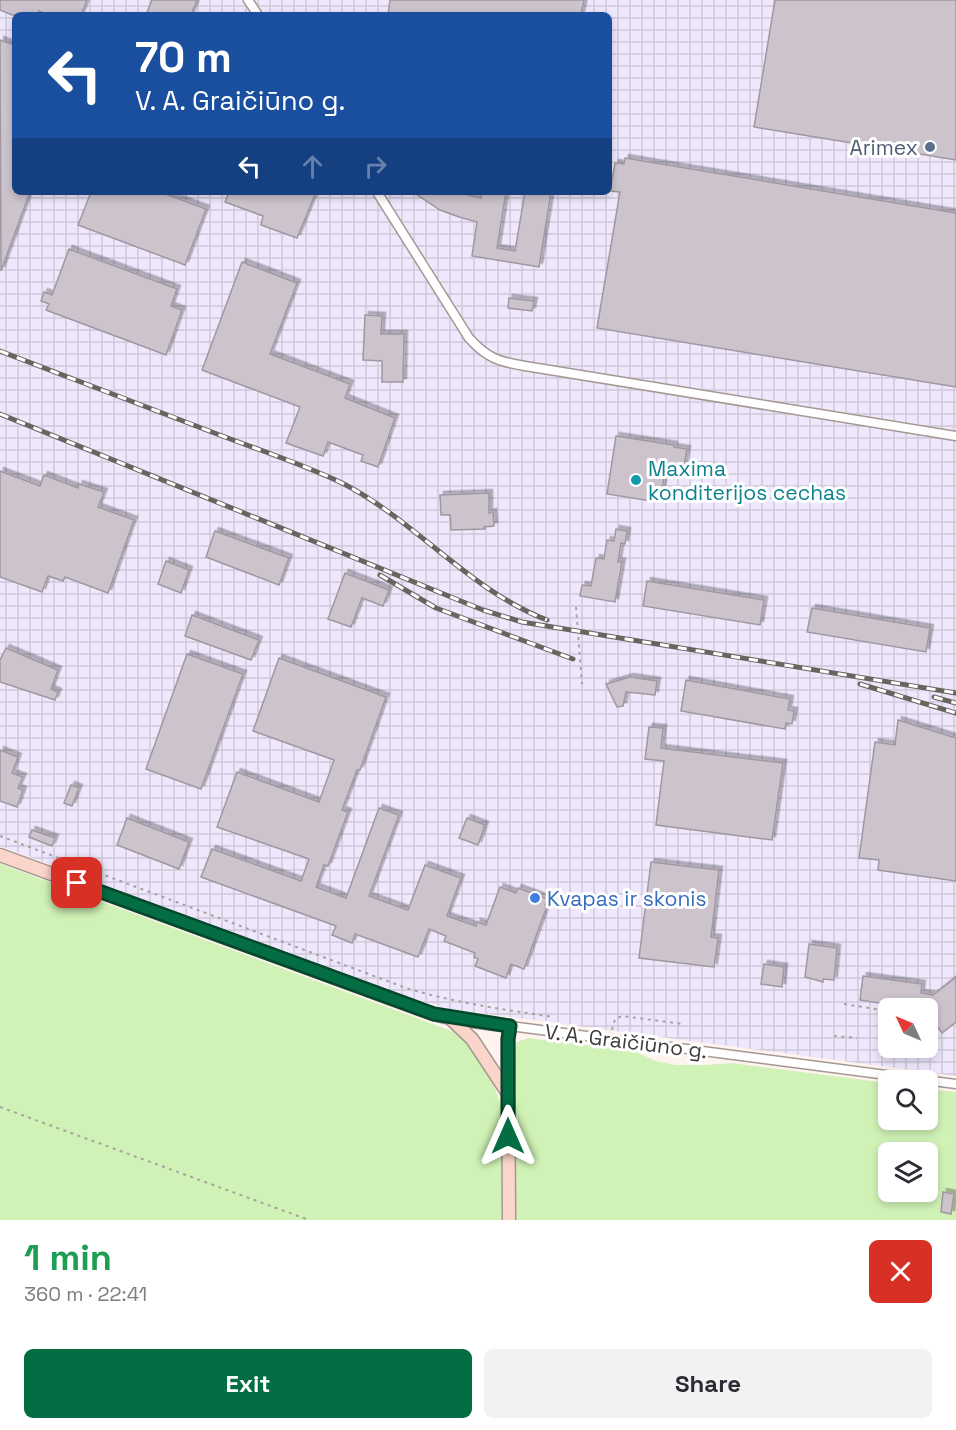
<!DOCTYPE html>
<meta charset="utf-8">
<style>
body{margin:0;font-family:"Space Grotesk",sans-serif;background:#f2f2f3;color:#2b2b33;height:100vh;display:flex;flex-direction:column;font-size:22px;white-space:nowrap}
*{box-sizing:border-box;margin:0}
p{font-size:20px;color:#7c7c81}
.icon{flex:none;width:33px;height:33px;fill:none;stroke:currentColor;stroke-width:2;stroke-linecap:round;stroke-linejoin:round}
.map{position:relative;height:1220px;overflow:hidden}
.sheet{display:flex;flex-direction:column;background:#fff;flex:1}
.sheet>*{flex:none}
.banner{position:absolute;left:12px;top:12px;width:600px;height:183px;border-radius:9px;box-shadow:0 3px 9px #0003;background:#1a4fa0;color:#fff;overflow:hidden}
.needle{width:39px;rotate:314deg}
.fabs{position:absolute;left:878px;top:998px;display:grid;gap:12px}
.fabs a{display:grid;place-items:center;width:60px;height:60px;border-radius:9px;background:#fff;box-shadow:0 3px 9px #0003;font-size:30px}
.pin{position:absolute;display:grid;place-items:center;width:51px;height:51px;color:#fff;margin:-26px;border-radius:12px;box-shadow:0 3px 9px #0006}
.me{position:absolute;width:66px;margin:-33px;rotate:0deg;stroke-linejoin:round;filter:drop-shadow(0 0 4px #0008)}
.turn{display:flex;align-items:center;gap:21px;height:126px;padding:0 24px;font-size:27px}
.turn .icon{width:78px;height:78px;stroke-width:2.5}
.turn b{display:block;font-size:42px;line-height:51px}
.lanes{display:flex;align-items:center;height:57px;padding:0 24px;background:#0003;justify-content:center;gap:30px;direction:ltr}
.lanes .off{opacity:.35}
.round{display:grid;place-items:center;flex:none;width:63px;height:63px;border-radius:9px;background:#f2f2f3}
.head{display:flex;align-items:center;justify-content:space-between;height:102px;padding:0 24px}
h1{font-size:36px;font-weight:600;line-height:45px;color:#1e9e55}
.action{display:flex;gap:12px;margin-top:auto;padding:12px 24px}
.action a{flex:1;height:69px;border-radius:9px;background:#056d43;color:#fff;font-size:24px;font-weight:600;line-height:69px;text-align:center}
.action a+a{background:#f2f2f3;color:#2b2b33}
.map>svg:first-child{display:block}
</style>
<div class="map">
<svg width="956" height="1220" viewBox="0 0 956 1220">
<defs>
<pattern id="industrial-grid" width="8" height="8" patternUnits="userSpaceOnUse" patternTransform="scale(1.5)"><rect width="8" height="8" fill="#efe8fd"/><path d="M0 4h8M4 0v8" fill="none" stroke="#cec8da"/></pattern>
<filter id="shadow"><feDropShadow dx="3.5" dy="-3.5" stdDeviation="0" flood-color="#0004"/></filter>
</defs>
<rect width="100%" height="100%" fill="#fef3ee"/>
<path fill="url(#industrial-grid)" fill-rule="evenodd" d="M0,0H956V1076L449,1009L393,993L0,846ZM15,15H609V192H15ZM888,1008H927V1047H888Z"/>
<g fill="#d0f2b6" fill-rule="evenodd">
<path d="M0,864L457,1033C478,1053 495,1082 502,1110V1220H0Z"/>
<path d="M528,1038L635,1051L655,1061L676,1065H706L731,1063L888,1083V1119H927V1089L956,1092V1220H516L515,1050L517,1042ZM888,1152H927V1191H888Z"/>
</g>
<g fill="#ccc3cc" stroke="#a097a0" stroke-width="1.5" filter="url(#shadow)">
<path d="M0,0H87L81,15H49L39,11L38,15H12L0,10Z"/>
<path d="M152,0H197L191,15H146Z"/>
<path d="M390,0H584L581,15H388Z"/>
<path d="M775,0H956V160L754,127Z"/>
<path d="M0,40L15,45V192H30L1,271Z"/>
<path d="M625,158L956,213V387L597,328L620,192L610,191L615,163L624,164Z"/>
<path d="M91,192H160L206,209L185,265L78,225Z"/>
<path d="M229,192H316L297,238L261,225L263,216L225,202Z"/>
<path d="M413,192H464V194L481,198L482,192H506L497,248L515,251L525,192H551L539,267L472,256L477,222L459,217L440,210Z"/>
<path d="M69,249L177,289L171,306L182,310L166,355L46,310L49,304L41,301L44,292L52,295Z"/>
<path d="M242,262L297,283L270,354L350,384L345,398L395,418L378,467L361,461L363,455L328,442L323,456L286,443L300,407L202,370Z"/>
<path d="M509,298L534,301L532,311L508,308Z"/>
<path d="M365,315L382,316L381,334H404L403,382H382V361L363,360Z"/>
<path d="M616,436L674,445V447L687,449L684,466L666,465L661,495L652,493L651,501L607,494Z"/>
<path d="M0,471L40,486L44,475L78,488L79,484L104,492L98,507L134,520L108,593L65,577L63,581L48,576L42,592L0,577Z"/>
<path d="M489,493V513L493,512L494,526L484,527L485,529L451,530L450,515H441L440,495Z"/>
<path d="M616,529L627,531L625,544L621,543L618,562H622L615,602L580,596L582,585L591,586L596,558L604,559L607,540L614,541Z"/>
<path d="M215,531L289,558L279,585L206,557Z"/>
<path d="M166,561L189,570L181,593L158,584Z"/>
<path d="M345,573L389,590L383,606L362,598L351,627L328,619Z"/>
<path d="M647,581L764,600L760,625L643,606Z"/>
<path d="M812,608L930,628L926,652L807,632Z"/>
<path d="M192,615L259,640L251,660L185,636Z"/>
<path d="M6,648L58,670L51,689L58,692L55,700L0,682V660Z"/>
<path d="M187,654L243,674L201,789L146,769Z"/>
<path d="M279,658L386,697L360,770H357L342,810L348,812L328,866L324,865L316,887L346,898L379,808L399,815L369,896L408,910L425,865L461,878L447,916L476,926L477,922L486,925L500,887L516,893L518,888L548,899L545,905L547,906L524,969L511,964L506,978L475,966L478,959L474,957L475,953L444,941L446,936L429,929L418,957L355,934L352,943L332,935L336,926L201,877L212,849L301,881L309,859L217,827L237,772L319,802L334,760L253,731Z"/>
<path d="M630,677L657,681L655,695L626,692L623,706L617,707L606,684Z"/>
<path d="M686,680L790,699L788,710L794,711L792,724L786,723L785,729L681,711Z"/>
<path d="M898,720L956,738V881L878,870L879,860L859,858L875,742L895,745Z"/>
<path d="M649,727L663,728L661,748L783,763L772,840L656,825L664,761L645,759Z"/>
<path d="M0,750L18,757L12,773L23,777L18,788L23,790L17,807L0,801Z"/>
<path d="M71,785L79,788L72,806L64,803Z"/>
<path d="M127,818L189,842L179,869L117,845Z"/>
<path d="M467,818L485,825L478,845L459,838Z"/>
<path d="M32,830L55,838L52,846L29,837Z"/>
<path d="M651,862L719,870L711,937L718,938L714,967L639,958Z"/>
<path d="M809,944L837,948L834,980L823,979V982L805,977Z"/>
<path d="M764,964L784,967L782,987L761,984Z"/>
<path d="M863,976L922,984L921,993L933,995L956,977V1022L942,1033L927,1013V1008H909L860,1000Z"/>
<path d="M943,1192L954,1194L951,1214L941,1212Z"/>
</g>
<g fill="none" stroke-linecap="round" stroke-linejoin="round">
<g stroke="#a49892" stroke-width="11">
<g id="minor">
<path d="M248,0L258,15"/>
<path d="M377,192L469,338C487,358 499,362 525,366L956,436"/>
<path d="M510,1026L956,1084"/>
</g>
</g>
<g stroke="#a49892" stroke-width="15">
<g id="secondary">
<path d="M0,855L433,1014L450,1018L510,1026L508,1039L509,1220"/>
<path d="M451,1019L472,1039L507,1092"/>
</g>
</g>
<g stroke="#aaa19d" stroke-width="2" stroke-dasharray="3 4.5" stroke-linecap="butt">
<path d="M576,607L582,684"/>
<path d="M0,836L406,988C456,1003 501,1009 553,1017"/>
<path d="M844,1004L888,1011"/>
<path d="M612,1030L615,1019L622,1016L683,1024"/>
<path d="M834,1036L857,1038"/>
<path d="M0,1107L309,1220"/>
</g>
<use href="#minor" stroke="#fff" stroke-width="8"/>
<use href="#secondary" stroke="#fbd4ca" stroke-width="12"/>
<g stroke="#6a6461" stroke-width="5">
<g id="rail">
<path d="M0,351C72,379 145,406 217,434C259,450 303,464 344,484C417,522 469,590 547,620"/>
<path d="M0,414L483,610L522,622L956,693"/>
<path d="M380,575L436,608L573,659"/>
<path d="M860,684L956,713"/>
<path d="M934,697L956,703"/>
</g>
</g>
<use href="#rail" stroke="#fff" stroke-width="3" stroke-dasharray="9" stroke-linecap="butt"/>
</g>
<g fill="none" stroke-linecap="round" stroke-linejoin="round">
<g stroke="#03472c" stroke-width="15">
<path id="route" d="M77,883L434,1014L510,1026L508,1039V1136"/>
</g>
<use href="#route" stroke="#056d43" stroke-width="10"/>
</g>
<circle fill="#5c6f8a" stroke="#fff" stroke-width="2" cx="930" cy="147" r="6"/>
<circle fill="#0f9aa8" stroke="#fff" stroke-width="2" cx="636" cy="480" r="6"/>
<circle fill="#3f7fe0" stroke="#fff" stroke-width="2" cx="535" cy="898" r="6"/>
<g text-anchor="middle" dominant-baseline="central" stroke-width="6" stroke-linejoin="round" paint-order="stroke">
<g font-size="21" fill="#4e5e75" stroke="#fff" text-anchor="end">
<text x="918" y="147">Arimex</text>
</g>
<g font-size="21" fill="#0d838f" stroke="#fff" text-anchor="start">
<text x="648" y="468">Maxima<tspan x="648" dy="24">konditerijos cechas</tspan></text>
</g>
<g font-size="21" fill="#366cbe" stroke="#fff" text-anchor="start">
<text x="547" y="898">Kvapas ir skonis</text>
</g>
<g font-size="21" fill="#403b38" stroke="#fff">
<text transform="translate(626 1041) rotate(7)">V. A. Graičiūno g.</text>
</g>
</g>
</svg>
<div class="fabs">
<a><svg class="needle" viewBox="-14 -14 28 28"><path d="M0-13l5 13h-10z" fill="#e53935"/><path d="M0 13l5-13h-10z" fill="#7c7c81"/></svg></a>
<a><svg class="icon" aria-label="search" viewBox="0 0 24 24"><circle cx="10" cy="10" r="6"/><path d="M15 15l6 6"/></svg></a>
<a><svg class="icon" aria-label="layers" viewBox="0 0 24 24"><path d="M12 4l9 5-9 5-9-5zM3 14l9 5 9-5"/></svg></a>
</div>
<div class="pin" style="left:77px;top:883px;background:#d93025"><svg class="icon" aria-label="arrive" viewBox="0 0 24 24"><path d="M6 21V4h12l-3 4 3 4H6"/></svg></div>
<svg class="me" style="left:508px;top:1136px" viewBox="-20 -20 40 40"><path d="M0-17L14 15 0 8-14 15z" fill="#056d43" stroke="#fff" stroke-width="4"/></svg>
<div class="banner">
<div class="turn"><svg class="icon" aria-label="left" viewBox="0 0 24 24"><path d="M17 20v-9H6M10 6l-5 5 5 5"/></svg><div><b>70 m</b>V. A. Graičiūno g.</div></div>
<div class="lanes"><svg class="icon" aria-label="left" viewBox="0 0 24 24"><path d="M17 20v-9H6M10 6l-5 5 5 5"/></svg><svg class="icon off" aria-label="ahead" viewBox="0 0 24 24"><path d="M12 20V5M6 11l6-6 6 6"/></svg><svg class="icon off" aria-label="right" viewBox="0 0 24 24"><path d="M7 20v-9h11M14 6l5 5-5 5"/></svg></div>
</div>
</div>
<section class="sheet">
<div class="head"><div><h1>1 min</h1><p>360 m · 22:41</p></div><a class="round" style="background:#d93025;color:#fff"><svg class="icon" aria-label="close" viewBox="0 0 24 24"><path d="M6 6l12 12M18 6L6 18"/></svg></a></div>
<div class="action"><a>Exit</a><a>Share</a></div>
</section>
